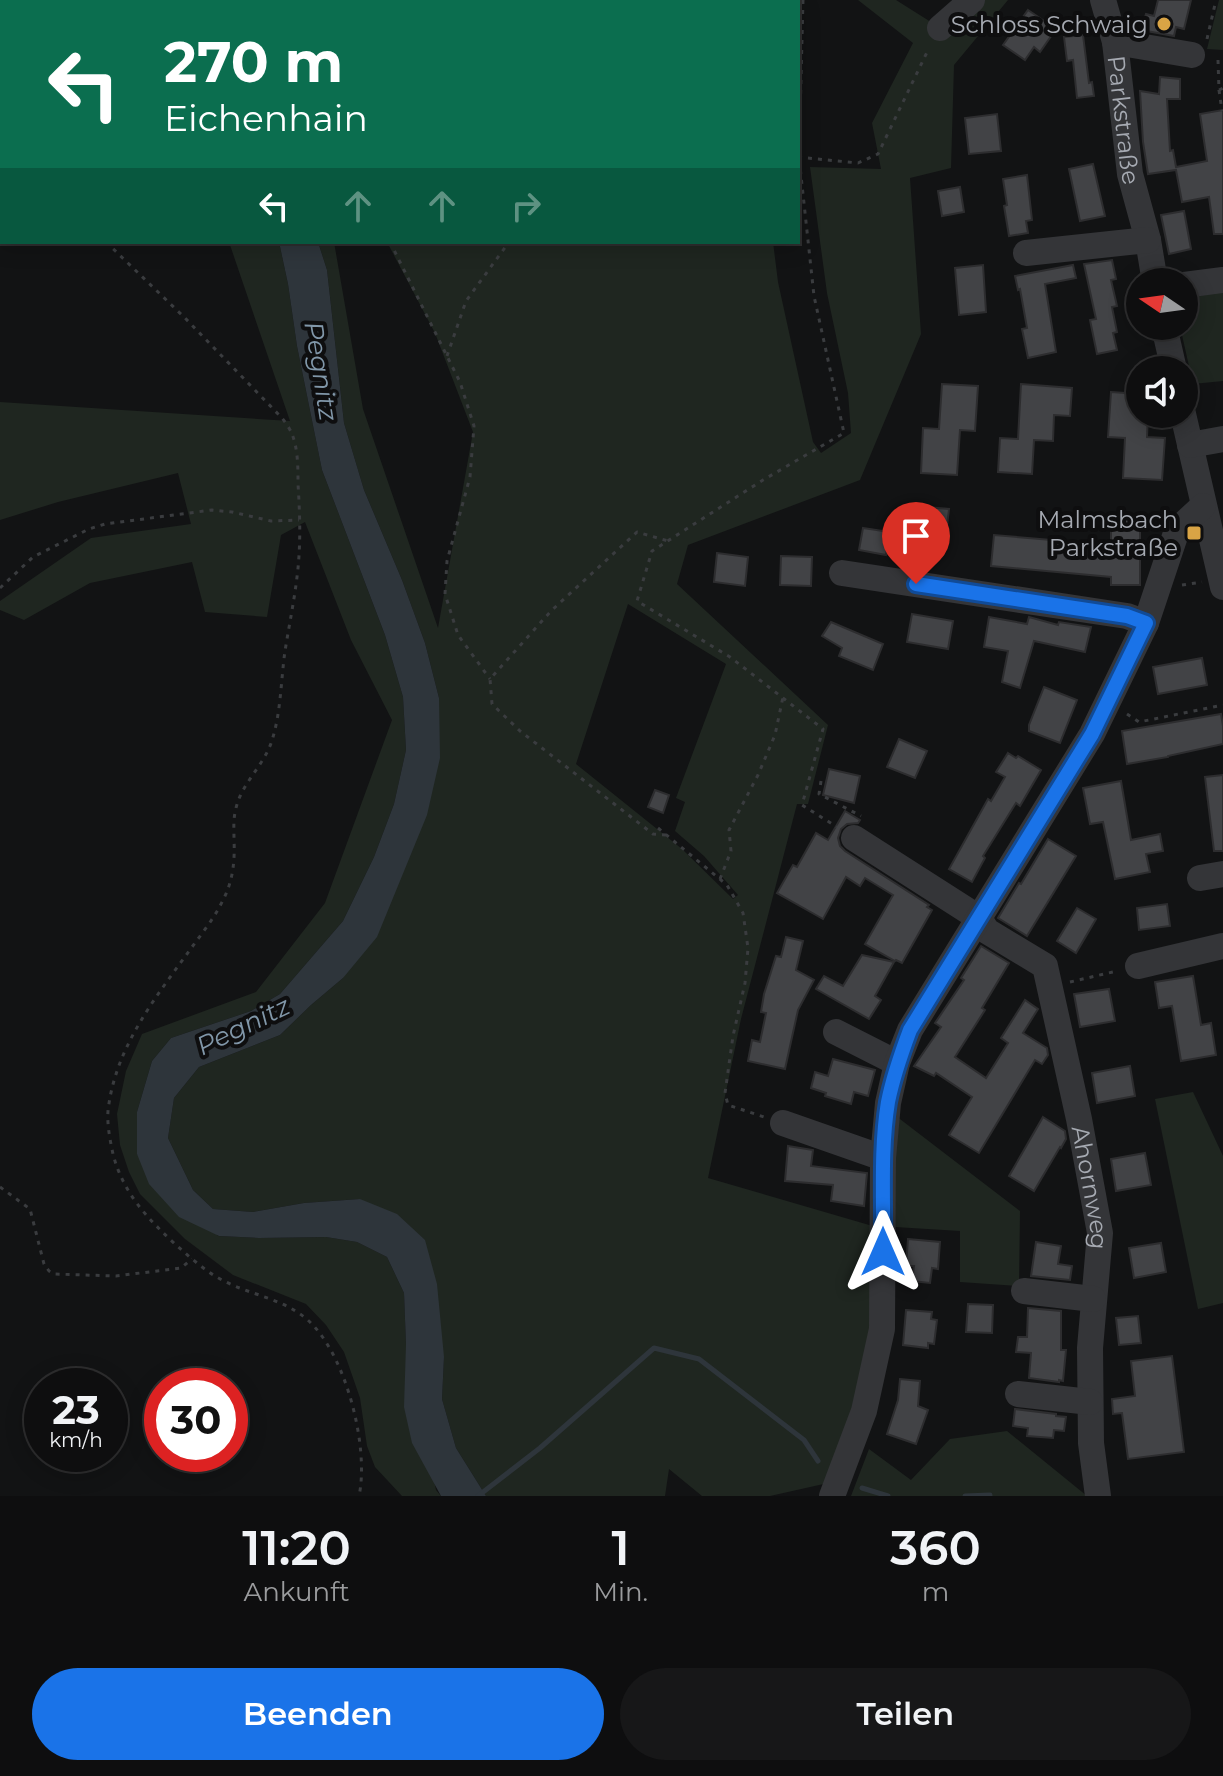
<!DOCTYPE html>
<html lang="de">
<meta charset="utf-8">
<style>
body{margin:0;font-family:Montserrat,sans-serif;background:#171718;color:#f1f3f6;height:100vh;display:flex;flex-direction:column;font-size:30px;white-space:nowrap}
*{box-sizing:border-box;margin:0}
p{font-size:26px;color:#9b9c9e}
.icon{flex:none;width:44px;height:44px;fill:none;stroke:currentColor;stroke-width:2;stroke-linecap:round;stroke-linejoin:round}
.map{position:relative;height:1496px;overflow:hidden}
.side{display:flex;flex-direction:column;background:#0e0e0f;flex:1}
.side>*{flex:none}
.hud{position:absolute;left:0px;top:0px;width:800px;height:244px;box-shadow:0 4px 20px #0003,0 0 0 2px #2e2e2f;background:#0b6e4f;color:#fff;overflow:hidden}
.needle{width:52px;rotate:283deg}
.controls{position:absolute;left:1126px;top:268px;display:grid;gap:16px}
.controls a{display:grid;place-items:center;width:72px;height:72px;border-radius:50%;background:#0e0e0f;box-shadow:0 4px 20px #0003,0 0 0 2px #2e2e2f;font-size:40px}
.speed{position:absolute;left:24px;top:1368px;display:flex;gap:16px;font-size:40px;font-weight:700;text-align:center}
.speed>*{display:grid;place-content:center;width:104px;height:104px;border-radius:50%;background:#0e0e0f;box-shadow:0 4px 20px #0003,0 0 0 2px #2e2e2f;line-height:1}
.speed small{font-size:20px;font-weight:400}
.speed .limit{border:12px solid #d22;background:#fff;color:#111}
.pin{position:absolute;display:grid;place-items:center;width:68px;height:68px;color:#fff;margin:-82px -34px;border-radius:50% 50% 50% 0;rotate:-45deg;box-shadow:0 0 8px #0007}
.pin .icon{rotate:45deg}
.me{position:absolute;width:88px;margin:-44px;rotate:0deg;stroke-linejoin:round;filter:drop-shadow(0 0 6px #0008)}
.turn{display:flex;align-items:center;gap:28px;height:168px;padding:0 32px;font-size:36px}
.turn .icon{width:104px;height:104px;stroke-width:2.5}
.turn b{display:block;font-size:56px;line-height:68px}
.lanes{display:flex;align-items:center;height:76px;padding:0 32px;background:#0003;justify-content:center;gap:40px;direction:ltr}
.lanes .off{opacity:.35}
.eta{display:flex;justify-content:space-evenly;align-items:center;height:136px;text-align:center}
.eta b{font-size:48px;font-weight:600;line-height:56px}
.primary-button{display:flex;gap:16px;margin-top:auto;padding:16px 32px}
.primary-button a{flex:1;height:92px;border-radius:48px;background:#1a73e8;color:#fff;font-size:32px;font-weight:600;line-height:92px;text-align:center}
.primary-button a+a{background:#171718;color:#f1f3f6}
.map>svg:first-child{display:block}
</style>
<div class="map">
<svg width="1223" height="1496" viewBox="0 0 1223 1496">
<rect width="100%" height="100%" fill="#121314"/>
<g fill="#1f2620" fill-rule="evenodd">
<path d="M102,0H511L516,2H102Z"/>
<path d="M858,0H896L942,29L976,0H1008L954,65L951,168L910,178L921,334L860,480L688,545L677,584L828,725L808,804H797L741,1019L708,1178L876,1227L875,1328L859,1405L828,1483L770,1496H702L669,1469L665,1496H486L456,1448L442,1399L444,1357L360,1199L304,1203L253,1212L213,1209L193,1190L168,1138L174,1098L199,1067L280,1035L311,1005L343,978L439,698L425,643L402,580L364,490L344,423L327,270L318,242H334L363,409L438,628L473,432L435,333L387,242H773L778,282L813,442L821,453L851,433L848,393L827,293L810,167L881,169L872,123L913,43ZM628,604L726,664L676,798L685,802L675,831L704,856L738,895L733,899L682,849L576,764Z"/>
<path d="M1219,0H1223V50L1207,49Z"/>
<path d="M227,242H279L288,284L297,346L322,470L385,635L403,697L406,750L394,804L374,857L343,921L280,994L251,1011L171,1038L152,1061L137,1112V1154L218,1236L259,1238L326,1237L357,1242L387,1257L404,1293L406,1345L436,1490L441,1496H402L375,1467L367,1446L360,1398L344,1352L326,1325L306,1304L233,1275L185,1239L140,1194L129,1172L120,1145L117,1114L126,1071L142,1034L256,992L325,903L392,720L351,640L305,522L281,535L267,617L205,612L192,562L90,583L24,620L0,610V601L91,538L191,524L178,473L58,502L0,520V402L290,421L230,245Z"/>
<path d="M1223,290V381L1193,384L1180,326H1184V295Z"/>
<path d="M1193,1092L1223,1156V1303L1198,1309L1155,1099Z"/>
<path d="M896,1116L1020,1211L1019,1286L960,1282V1231L895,1227Z"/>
<path d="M1007,1431L1087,1496H851L869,1449L911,1480L950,1439Z"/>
</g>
<path fill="#2e353b" d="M279,242H318L327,270L344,423L364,490L402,580L425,643L439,698L440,758L427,815L377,937L343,978L311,1005L280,1035L199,1067L174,1098L168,1138L193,1190L213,1209L253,1212L304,1203L360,1199L397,1214L425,1240L437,1284L444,1357L442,1399L456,1448L486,1496H441L412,1443L404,1407L406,1345L404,1293L387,1257L357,1242L326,1237L259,1238L219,1236L179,1217L149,1184L137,1154V1112L152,1061L171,1038L251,1011L280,994L343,921L374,857L394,804L406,750L403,697L385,635L322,470L297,346L288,284Z"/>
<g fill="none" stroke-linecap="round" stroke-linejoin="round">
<g stroke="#2e353b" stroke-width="5">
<path d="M862,1488L888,1496"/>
<path d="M478,1496L540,1448L654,1348L699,1359L804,1440L818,1461"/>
<path d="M965,1496L990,1495"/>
</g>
</g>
<g fill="#424346" stroke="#2d2d2f" stroke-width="2">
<path d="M1158,0H1191L1184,29L1176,27L1174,36L1141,30L1146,14L1154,16Z"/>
<path d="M1028,10L1056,29L1040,52L1034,47L1025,60L1003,45Z"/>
<path d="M1083,35L1089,83L1092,82L1094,96L1077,98L1073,60L1067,61L1064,37Z"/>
<path d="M1160,77L1180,79V99H1167L1170,151L1173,150L1176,167L1207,161L1200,114L1223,110V234H1214L1209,197L1182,202L1176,170L1148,174L1143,142L1140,91L1159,94Z"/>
<path d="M997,114L1001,151L969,154L965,118Z"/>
<path d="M1093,164L1105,216L1080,221L1069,169Z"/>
<path d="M1027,175L1032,220L1026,221L1028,233L1009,236L1004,206L1007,205L1003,179Z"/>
<path d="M960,187L964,212L942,216L938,191Z"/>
<path d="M1184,211L1191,249L1169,254L1161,215Z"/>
<path d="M1112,260L1116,279L1111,280L1117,306L1112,307L1117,332L1113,333L1117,350L1097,354L1090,320L1096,319L1084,264Z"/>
<path d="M983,265L986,312L959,315L955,268Z"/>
<path d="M1073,265L1076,278L1045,284L1056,352L1028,358L1022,329L1027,328L1020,289L1018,290L1015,276Z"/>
<path d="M942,384L978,386L975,431L960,430L957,475L921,473L923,428L939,429Z"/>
<path d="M1021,384L1072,388L1070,416L1054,415L1053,441L1034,440L1032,474L998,472L1000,438L1018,439Z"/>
<path d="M1111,392L1140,394V414H1148L1147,437L1165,438L1162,480L1123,478L1125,438L1108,437Z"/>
<path d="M926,507L949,509L945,543L922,541Z"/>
<path d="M1111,517H1140V585H1111V577L991,566L994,535L1111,545Z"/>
<path d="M863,528L890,532L886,555L859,550Z"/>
<path d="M717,553L748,557L745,586L714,582Z"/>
<path d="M781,556L812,557L811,586L780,585Z"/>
<path d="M912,614L953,621L948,649L907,642Z"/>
<path d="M989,617L1027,624L1029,617L1058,625L1059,622L1091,627L1085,652L1034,641L1020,688L1002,682L1008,651L984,647Z"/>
<path d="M831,622L883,644L873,670L839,656L842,648L822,636Z"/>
<path d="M1202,658L1207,685L1158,694L1153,667Z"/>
<path d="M1044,687L1077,700L1060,743L1029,731V725Z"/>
<path d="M1221,714L1223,726V744L1168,756V757L1127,764L1122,731Z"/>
<path d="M899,739L927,751L915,778L887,767Z"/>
<path d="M1008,753L1016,758L1018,756L1041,770L1020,806L1016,803L983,856L985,858L972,882L949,869L988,799L991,801L1005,777L996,772Z"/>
<path d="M829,769L860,776L854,803L823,795Z"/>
<path d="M1223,775V851H1214L1205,777Z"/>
<path d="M1121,781L1131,840L1160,834L1163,851L1146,854L1150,872L1115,879L1103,822L1090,824L1083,788Z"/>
<path d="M655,790L669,795L663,813L648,807Z"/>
<path d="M845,811L860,820L858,823L847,824L841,829L838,838L840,846L845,851L929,905L927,907L932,910L902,963L896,960L895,961L865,944L893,895L865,878L860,886L846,877L823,919L777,893L793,865L797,867L816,833L828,840Z"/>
<path d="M1048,839L1076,856L1027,936L998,918L1019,883L1021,884Z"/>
<path d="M1167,904L1170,926L1139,930L1137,908Z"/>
<path d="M1077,908L1096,919L1076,953L1057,941Z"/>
<path d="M786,937L803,941L796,970L814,980L798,1010L785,1069L748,1061L752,1040L760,1042L766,1013L761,1012L764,994L776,956L781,957Z"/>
<path d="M981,946L1009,963L982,1008L985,1010L955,1057L986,1078L1008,1043L1001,1038L1025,1000L1038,1009L1023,1033L1047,1048L1048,1055L1042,1064L1035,1060L979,1153L949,1135L972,1097L936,1073L934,1076L914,1066L941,1027L935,1023L964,980L961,978Z"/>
<path d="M862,955L894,962L875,996L881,1000L869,1019L816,989L824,976L843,986Z"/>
<path d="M1193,976L1201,1025L1211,1023L1216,1055L1181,1061L1172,1006L1159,1008L1155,982Z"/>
<path d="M1109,989L1115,1021L1080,1027L1074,994Z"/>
<path d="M833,1059L875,1070L868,1096L854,1092L851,1104L825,1096L826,1093L811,1088L815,1072L828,1076Z"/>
<path d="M1130,1066L1135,1096L1097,1103L1092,1073Z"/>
<path d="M1043,1117L1065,1131L1066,1139L1061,1148L1060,1147L1034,1191L1009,1176Z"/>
<path d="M788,1146L813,1150L811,1166L867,1173L864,1206L831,1201L833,1185L785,1181Z"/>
<path d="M1145,1153L1151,1185L1116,1191L1111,1159Z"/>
<path d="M908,1239L940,1242L938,1269L932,1268L930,1283L912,1281L914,1266H906Z"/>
<path d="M1036,1242L1061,1246L1058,1264L1072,1266L1070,1280L1031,1276Z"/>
<path d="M1161,1243L1166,1272L1134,1278L1129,1248Z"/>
<path d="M968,1304L993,1305L992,1333L966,1332Z"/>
<path d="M1028,1308L1061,1311V1350H1066L1063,1381L1059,1380V1382L1029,1378L1031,1353L1016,1352L1018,1337H1027Z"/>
<path d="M906,1310L932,1312L931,1319L937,1320L934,1344L928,1343V1348L903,1345Z"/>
<path d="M1138,1316L1141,1343L1119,1345L1116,1318Z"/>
<path d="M1172,1356L1184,1452L1128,1459L1122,1413L1113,1414L1112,1399L1135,1396L1131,1361Z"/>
<path d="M900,1379L920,1381L918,1406L928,1410L916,1444L887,1434L898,1400Z"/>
<path d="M1015,1409L1056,1414V1416L1066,1417L1064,1431L1054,1430L1053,1438L1027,1436L1028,1428L1013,1426Z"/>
</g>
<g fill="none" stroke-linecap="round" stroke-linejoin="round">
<g stroke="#3a3c3f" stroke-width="3" stroke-dasharray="4 6" stroke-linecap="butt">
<path d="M445,0L450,2"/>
<path d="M803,0L799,157L814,296L844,433L763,480L652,551L637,601L730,657L823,729L802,805L837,827"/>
<path d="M705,1L722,2"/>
<path d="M49,2V0"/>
<path d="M128,2V0"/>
<path d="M1207,39L1216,0"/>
<path d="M1218,60L1219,90L1223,88"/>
<path d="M1219,90L1222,111"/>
<path d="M798,157L858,163L878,154L929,48"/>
<path d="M106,242L184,317L282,418C286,423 290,429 292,434C298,449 298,467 298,484C300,515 301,546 297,577C294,602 289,626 285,651C281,679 281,710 273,737C266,764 242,782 236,808C233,819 234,829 234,839C235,861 233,881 223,900C215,917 203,932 192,947C156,997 115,1047 108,1111C107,1125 110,1140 113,1154C123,1193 147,1218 176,1245C191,1258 207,1273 226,1282C250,1294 277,1298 300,1314C344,1343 370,1446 359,1496"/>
<path d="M390,242L460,382L474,426L470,477L447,561L445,594L458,635L490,679"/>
<path d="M447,356L466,301L509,242"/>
<path d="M1182,585L1202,582"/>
<path d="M0,588L33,557L89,529L105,524L212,510L232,512L271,521L299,520"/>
<path d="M1127,714L1139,722L1223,705"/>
<path d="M821,781L819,794L861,816"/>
<path d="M658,828L727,885L743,913L748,948L745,983L733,1036L725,1093L728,1105L764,1117"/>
<path d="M666,835L653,834L520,731L492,704L490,679L551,611L637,532L668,541"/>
<path d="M720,879L731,851L729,830L758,775L775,735L783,697"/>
<path d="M1070,982L1117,971"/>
<path d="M0,1187L30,1209L44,1264L49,1271L54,1274L116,1276L181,1268L192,1259"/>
</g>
<g stroke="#343538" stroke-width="26">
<path id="s1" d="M1103,0L1115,42L1130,174L1148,240L1155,282"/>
<path d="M940,28L972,0"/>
<path d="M1115,42L1192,55"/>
<path d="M1026,253L1148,240"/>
<path d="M1184,285L1223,280"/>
<path d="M1164,326L1174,370"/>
<path d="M1183,414L1223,587"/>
<path d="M1190,445L1223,439"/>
<path d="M842,573L1127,616L1146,623"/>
<path id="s2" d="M854,838L979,918L987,931L1045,966L1079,1119L1100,1233L1090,1348L1091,1443L1098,1496"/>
<path d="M1200,878L1223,874"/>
<path d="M1138,966L1223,946"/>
<path d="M836,1032L897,1063"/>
<path d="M783,1123L883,1158"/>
<path d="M1024,1291L1093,1299"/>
<path d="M1018,1394L1090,1402"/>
<path d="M832,1496L864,1411L882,1329L883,1158L888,1103L897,1063L910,1030L1092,734L1146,623L1177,530L1203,506"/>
</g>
</g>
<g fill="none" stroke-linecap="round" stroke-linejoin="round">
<g stroke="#114b97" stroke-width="20">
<path id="route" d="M883,1252C884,1202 880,1151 888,1102C893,1077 901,1054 910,1030L1092,734L1146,623L1127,616L916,584"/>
</g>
<use href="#route" stroke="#1a73e8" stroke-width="14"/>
</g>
<g fill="#d9a445" stroke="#0e0e0f" stroke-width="3">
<circle cx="1164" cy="24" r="8"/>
<rect x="1186" y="525" width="16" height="16" rx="4"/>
</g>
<g text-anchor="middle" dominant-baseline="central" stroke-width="8" stroke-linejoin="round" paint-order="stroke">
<g font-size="24" fill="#a6aab2" stroke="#0e0e0f" text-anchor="end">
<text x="1148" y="24">Schloss Schwaig</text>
<text x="1178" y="519">Malmsbach<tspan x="1178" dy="28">Parkstraße</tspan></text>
</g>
<g font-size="24" fill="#a6aab2" stroke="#0e0e0f">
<text stroke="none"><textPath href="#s1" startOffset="122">Parkstraße</textPath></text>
<text stroke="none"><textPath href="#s2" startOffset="458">Ahornweg</textPath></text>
</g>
<g font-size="26" font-style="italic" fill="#8197a9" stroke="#0e0e0f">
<text transform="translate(321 371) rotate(81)">Pegnitz</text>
<text transform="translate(243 1026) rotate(-26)">Pegnitz</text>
</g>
</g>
</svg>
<div class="controls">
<a><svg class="needle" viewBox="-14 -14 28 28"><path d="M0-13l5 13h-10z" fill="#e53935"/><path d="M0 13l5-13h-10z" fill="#9b9c9e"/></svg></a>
<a><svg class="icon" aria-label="sound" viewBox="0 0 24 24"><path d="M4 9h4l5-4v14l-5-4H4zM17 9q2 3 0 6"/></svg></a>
</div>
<div class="speed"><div>23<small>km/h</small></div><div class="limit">30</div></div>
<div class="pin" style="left:916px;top:584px;background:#d93025"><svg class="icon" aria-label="arrive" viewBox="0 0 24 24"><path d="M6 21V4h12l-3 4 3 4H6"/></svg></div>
<svg class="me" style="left:883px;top:1252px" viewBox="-20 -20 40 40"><path d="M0-17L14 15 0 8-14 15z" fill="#1a73e8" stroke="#fff" stroke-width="4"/></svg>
<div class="hud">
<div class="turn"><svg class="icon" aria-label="left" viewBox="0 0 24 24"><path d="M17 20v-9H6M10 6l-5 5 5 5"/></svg><div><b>270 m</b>Eichenhain</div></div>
<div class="lanes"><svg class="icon" aria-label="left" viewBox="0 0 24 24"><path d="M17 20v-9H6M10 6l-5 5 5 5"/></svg><svg class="icon off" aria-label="ahead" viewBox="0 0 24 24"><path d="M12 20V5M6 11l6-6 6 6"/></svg><svg class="icon off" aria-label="ahead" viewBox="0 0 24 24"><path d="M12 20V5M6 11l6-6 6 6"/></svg><svg class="icon off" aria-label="right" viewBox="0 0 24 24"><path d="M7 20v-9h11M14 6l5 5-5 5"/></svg></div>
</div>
</div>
<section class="side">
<div class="eta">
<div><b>11:20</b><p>Ankunft</p></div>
<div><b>1</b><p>Min.</p></div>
<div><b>360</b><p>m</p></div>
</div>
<div class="primary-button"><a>Beenden</a><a>Teilen</a></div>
</section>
